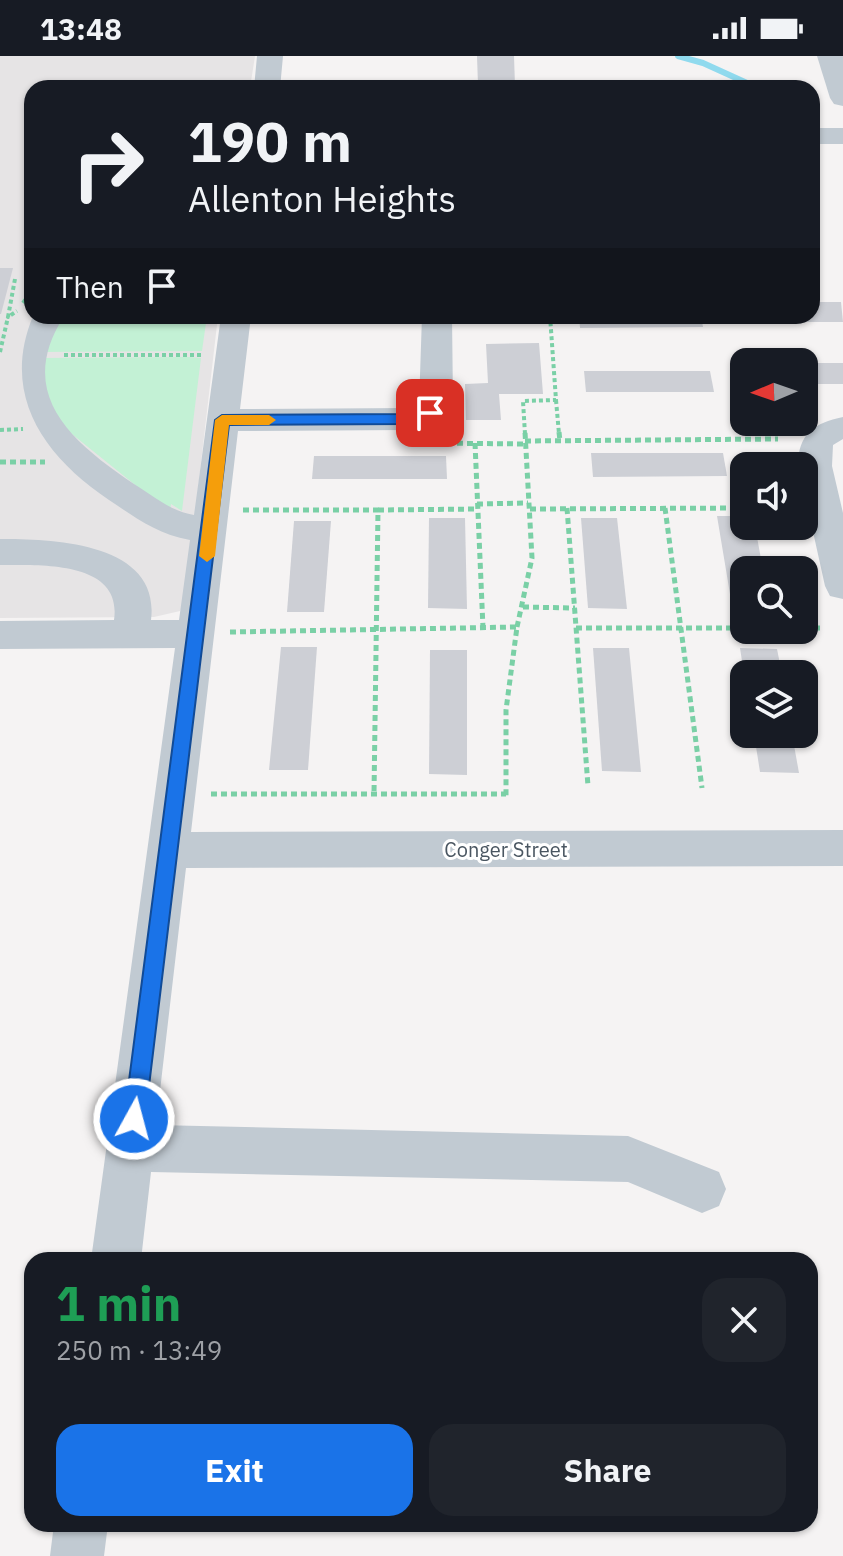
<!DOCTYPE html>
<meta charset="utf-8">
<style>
body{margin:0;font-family:"IBM Plex Sans",sans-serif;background:#20242c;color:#f1f3f6;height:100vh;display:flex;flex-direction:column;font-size:30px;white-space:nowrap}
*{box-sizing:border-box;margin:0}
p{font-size:26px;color:#9ea1a6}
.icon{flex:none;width:44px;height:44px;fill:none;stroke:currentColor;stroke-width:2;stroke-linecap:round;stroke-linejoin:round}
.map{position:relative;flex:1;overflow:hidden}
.sheet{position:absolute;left:24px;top:1196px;width:794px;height:280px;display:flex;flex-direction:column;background:#171b24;border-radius:24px;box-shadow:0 2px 6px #0004}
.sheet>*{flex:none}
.top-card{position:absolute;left:24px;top:24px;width:796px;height:244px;border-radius:24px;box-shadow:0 2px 6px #0004;background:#171b24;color:#f1f3f6;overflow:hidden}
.needle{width:52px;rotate:268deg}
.tools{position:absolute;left:730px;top:292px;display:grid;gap:16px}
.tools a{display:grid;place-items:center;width:88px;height:88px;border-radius:16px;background:#171b24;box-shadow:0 2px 6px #0004;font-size:40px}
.pin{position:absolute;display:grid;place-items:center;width:68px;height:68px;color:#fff;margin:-34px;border-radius:16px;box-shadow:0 4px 12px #0006}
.me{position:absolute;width:88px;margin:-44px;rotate:7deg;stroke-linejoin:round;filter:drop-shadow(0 0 6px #0008)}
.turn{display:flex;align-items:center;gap:28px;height:168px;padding:0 32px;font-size:36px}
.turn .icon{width:104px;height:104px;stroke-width:2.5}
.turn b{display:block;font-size:56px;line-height:68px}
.then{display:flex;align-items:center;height:76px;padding:0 32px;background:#0003;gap:16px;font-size:30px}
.round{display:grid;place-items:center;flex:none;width:84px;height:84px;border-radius:24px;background:#20242c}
.head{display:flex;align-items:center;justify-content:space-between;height:136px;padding:0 32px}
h1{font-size:48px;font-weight:700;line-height:60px;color:#1e9e55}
.button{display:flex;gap:16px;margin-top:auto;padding:16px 32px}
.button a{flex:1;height:92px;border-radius:24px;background:#1a73e8;color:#fff;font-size:32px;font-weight:700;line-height:92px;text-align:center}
.button a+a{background:#20242c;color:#f1f3f6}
.status{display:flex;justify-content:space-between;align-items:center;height:56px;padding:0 40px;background:#171b24;direction:ltr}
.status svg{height:22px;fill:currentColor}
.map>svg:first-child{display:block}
</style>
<div class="status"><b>13:48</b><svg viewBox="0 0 49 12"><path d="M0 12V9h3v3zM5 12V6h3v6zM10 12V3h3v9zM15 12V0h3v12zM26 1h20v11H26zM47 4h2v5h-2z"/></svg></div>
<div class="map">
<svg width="843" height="1500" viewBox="0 0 843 1500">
<rect width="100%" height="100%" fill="#f5f3f3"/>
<path fill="#e6e4e5" d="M0,0H255L250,32H32V260H218L185,545L180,555L154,561L0,562Z"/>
<g fill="#c3f1d5">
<path d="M59,260H207L202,295L42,296Z"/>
<path d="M188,301L201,302L182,455L171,448L170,457L52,362L40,302Z"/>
</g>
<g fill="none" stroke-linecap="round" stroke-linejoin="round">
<path stroke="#90daee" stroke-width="6" d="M678,0L703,7L758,32"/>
</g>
<g fill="#cdcfd5">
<path d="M477,0H514L515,30L478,29Z"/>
<path d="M0,212H13L1,258H0Z"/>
<path d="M812,246H841L843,266H724L723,260H812Z"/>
<path d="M579,260H701L703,271L580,272Z"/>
<path d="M539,287L543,338H499L501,364H466L465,328L488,327L486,288Z"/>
<path d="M730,307H744V328H734Z"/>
<rect x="804" y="307" width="39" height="21"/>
<path d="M584,315H710L714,336H586Z"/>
<path d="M591,397H723L727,420L593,421Z"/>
<path d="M314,400H446L447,423H312Z"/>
<path d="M717,460H744V470H755L763,514H744V550H732Z"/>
<path d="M429,462H465L467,553L428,552Z"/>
<path d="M581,462H617L627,553L588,552Z"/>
<path d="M294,465H331L324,556H287Z"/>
<path d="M281,591H317L308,714H269Z"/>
<path d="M593,592H629L641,716L602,715Z"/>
<path d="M740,592L777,593L782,618H744Z"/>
<path d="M430,594H467V719L429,718Z"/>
<path d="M754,678H792L799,717L760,716Z"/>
</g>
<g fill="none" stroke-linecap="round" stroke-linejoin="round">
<g stroke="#7ad0a6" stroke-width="4" stroke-dasharray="4 3" stroke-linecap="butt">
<path d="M26,218H32"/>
<path d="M15,223L8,261L17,255"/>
<path d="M23,247L32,235"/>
<path d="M0,296L8,261"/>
<path d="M64,299H202"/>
<path d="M556,344L559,378"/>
<path d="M0,374L23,373"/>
<path d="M525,378L523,345L556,344L550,260"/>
</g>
<g stroke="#7ad0a6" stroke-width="5" stroke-dasharray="6 4" stroke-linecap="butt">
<path d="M559,376L560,385"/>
<path d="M525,385L778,383"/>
<path d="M427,387L526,388"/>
<path d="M475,387L483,572"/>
<path d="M0,406H45"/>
<path d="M477,448L528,447"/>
<path d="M567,452L588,730"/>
<path d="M665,452L702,732"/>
<path d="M530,453L744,452"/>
<path d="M243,454H378L374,738"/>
<path d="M378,454L478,453"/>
<path d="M523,551L575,552"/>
<path d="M517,571L532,502L525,376"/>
<path d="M576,572H744"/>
<path d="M804,572H824"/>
<path d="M230,576L517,571L506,654V743"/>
<path d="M211,738H506"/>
</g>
<g fill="#c1cad2" fill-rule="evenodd">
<path d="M257,0H283L280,32H254Z"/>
<path d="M817,0H843V50L834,48L830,42Z"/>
<rect x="812" y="72" width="31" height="16"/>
<path d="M33,260H64C14,338 72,386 134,428C154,440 170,455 194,459L221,260H251L240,353L408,352L419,349L422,260H452L453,347L441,365L408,374L238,375L191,776L843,774V810L186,812L156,1069L628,1080L719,1116L726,1133L719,1150L702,1157L628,1126L151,1116L141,1204H91L175,592L0,593V565L114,564C123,504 39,509 0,509V483C52,483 161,486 151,564H179L190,484C157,478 136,462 109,444C45,401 0,340 33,260Z"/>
<path d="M843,361V383L833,389L832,410L843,457V543L830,540L825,530L804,435V410H798C798,378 814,367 843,361Z"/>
<path d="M54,1468H108L104,1500H50Z"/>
</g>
</g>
<path fill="#1a73e8" stroke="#114b97" stroke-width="2" d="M430,352L435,353V361L408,368L229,369L145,1063L142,1070L134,1073L127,1070L124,1063L215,364L222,359L408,358Z"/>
<path fill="#f59e0b" d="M222,359H269L276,364L269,369H229L215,500L207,506L199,500L215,364Z"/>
<g text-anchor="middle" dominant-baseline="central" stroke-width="6" stroke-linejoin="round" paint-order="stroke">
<g font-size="20" fill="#4a5661" stroke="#fff">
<text x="506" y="793">Conger Street</text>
</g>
</g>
</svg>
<div class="tools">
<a><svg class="needle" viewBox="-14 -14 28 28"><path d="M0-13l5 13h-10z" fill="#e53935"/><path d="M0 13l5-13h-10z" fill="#9ea1a6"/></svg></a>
<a><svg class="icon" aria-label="sound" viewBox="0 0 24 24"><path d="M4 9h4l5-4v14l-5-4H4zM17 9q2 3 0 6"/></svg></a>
<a><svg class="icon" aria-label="search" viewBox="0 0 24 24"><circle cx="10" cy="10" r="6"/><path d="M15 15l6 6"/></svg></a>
<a><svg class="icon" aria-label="layers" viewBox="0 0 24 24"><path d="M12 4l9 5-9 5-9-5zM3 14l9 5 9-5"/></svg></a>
</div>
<div class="pin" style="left:430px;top:357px;background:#d93025"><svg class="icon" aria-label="arrive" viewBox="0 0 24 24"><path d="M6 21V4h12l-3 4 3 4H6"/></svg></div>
<svg class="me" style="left:134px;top:1063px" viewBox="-20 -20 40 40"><circle r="17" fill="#1a73e8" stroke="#fff" stroke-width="3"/><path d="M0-11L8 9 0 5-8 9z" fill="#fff"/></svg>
<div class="top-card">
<div class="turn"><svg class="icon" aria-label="right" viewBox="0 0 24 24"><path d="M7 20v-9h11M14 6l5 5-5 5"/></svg><div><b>190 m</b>Allenton Heights</div></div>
<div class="then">Then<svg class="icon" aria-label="arrive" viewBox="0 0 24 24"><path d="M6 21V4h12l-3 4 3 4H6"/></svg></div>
</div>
<section class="sheet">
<div class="head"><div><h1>1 min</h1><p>250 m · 13:49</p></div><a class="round"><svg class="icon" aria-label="close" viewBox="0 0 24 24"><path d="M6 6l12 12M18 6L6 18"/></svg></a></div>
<div class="button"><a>Exit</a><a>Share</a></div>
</section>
</div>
